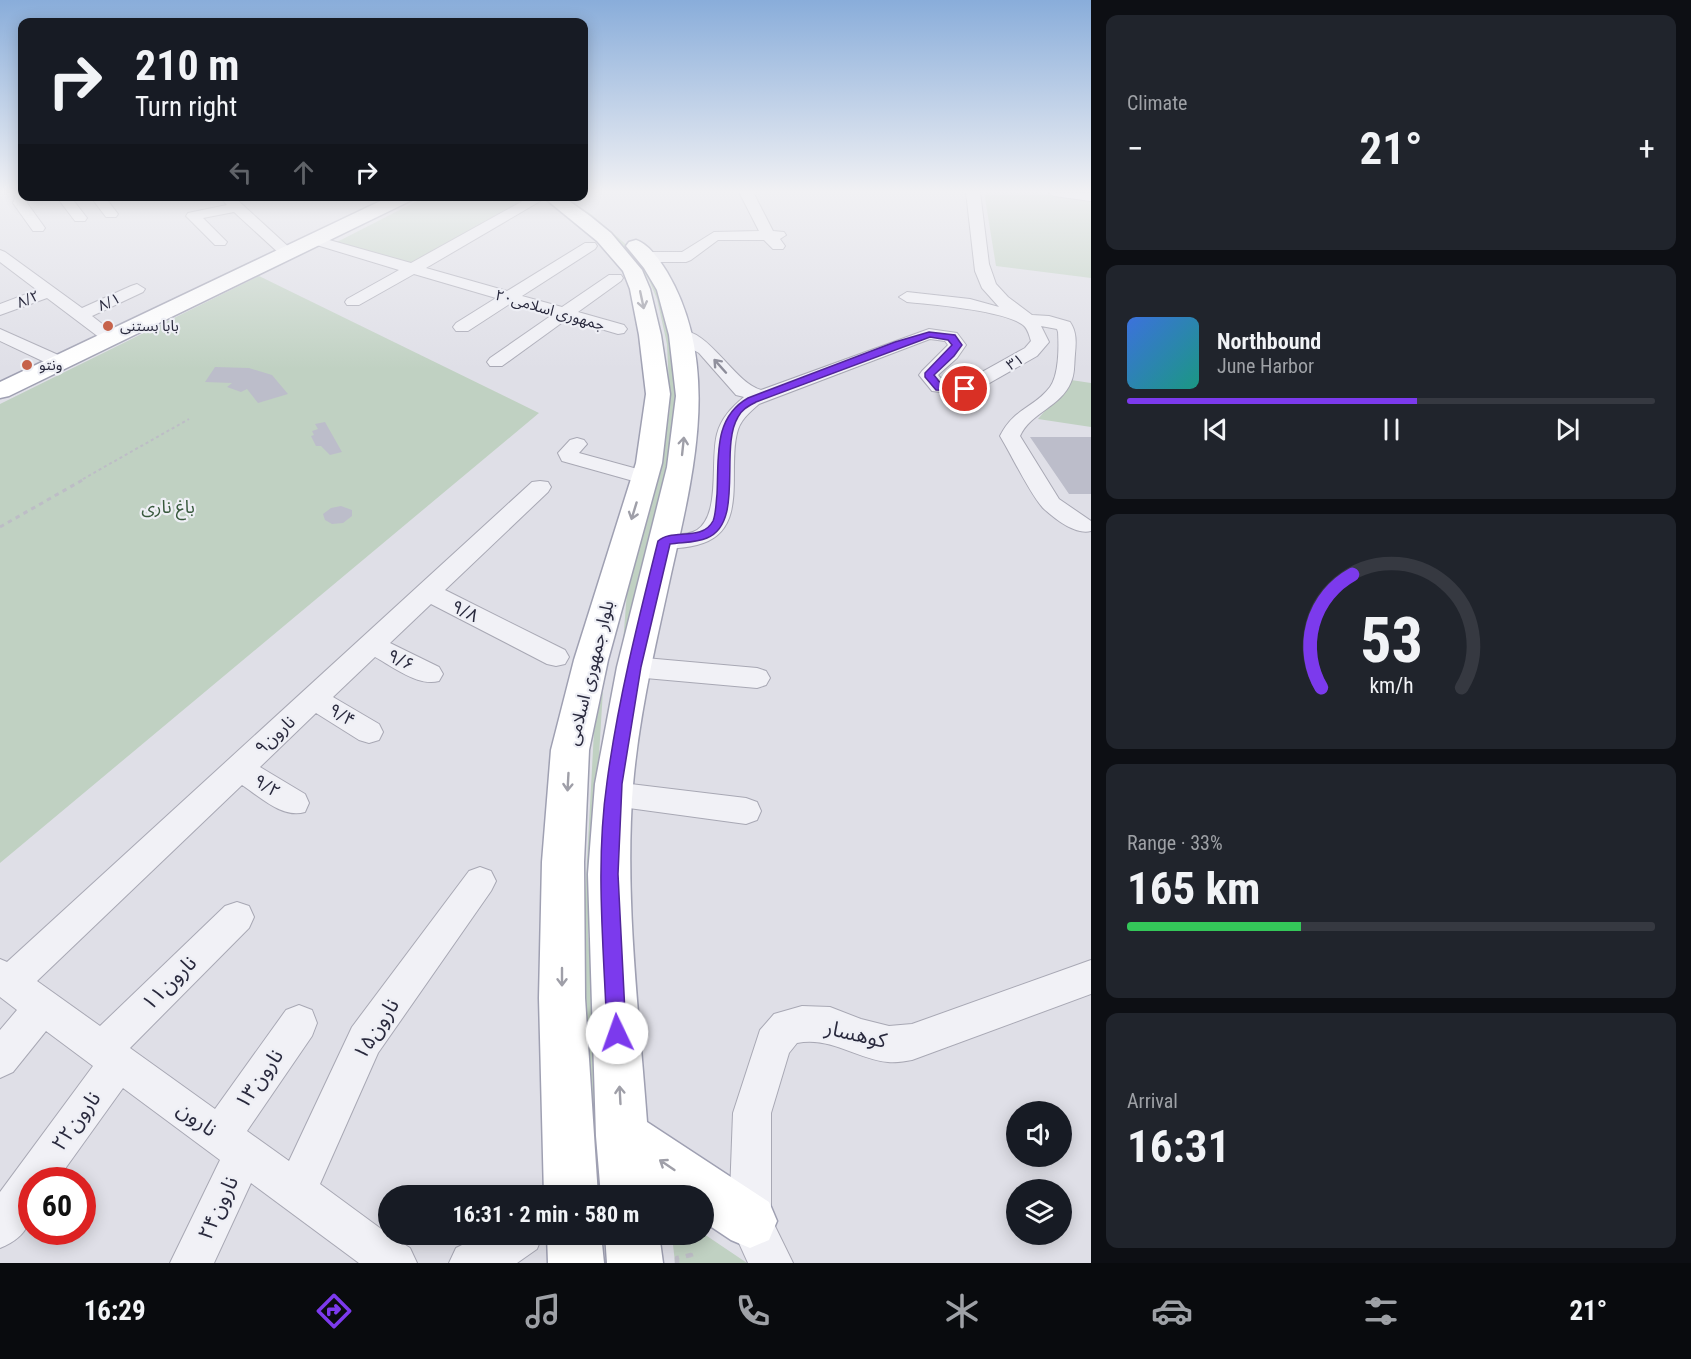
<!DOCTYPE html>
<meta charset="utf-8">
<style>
:root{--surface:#171b24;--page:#20242c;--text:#f1f3f6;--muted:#9ea1a6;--line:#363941;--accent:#7c3aed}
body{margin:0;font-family:"Roboto Condensed","Noto Sans Arabic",sans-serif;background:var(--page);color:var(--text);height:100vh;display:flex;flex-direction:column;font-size:22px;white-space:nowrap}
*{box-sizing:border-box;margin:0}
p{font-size:20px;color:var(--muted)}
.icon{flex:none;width:33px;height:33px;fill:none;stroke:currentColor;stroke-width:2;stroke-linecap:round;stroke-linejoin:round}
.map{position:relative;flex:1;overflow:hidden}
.panel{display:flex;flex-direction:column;gap:15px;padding:15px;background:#0d0f14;width:600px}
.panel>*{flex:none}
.top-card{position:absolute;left:18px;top:18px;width:570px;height:183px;border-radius:12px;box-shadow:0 3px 15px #0003;background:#171b24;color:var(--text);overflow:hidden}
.tools{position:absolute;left:1006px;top:1101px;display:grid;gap:12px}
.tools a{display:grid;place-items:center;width:66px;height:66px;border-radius:50%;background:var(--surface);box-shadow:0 3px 15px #0003;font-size:30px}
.speed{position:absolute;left:18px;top:1167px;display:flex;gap:12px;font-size:30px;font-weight:700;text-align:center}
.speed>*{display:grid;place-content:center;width:78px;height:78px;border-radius:50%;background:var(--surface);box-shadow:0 3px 15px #0003;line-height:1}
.speed .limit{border:9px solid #d22;background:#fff;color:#111}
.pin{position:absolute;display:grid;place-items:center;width:51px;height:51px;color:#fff;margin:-26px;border:3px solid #fff;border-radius:50%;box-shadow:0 2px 6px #0007}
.me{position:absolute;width:66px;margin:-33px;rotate:357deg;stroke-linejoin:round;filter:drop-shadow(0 0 4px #0008)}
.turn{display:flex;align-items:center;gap:21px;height:126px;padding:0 18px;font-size:27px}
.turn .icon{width:78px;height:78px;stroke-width:2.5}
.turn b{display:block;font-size:42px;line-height:51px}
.lanes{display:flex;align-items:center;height:57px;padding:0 18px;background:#0003;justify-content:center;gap:30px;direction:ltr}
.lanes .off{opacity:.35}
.big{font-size:45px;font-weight:700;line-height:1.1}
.panel .widget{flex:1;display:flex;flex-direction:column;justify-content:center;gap:9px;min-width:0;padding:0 21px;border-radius:12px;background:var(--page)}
.panel .dial{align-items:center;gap:0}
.dial svg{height:156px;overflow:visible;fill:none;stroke:var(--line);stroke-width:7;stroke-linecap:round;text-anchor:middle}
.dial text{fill:var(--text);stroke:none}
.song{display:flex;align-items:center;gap:18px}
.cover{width:72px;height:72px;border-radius:9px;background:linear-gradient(135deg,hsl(220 70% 55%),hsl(170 70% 35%))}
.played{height:6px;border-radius:3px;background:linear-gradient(90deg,var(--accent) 55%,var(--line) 55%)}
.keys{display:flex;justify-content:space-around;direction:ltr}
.heat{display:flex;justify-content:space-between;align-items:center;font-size:33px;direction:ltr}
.charge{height:9px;border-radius:4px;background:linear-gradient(90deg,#34c759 33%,var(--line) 0)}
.trip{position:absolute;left:378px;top:1185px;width:336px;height:60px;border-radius:30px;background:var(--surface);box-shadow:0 3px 15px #0003;font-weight:700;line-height:60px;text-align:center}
.menu{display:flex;height:96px;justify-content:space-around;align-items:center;background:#090b0e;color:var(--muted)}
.menu .icon{width:42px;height:42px}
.menu .on{color:var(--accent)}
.menu b{font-size:27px;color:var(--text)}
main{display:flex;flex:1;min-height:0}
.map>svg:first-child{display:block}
</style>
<main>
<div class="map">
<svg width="1091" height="1263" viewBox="0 0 1091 1263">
<rect width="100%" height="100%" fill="#dfdfe7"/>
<!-- green -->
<path fill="#c0d1c2" d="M984 192H1029L1091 199V278L996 266Z
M425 197 529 196 531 197 409 264 337 242Z
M558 197H563L591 214 630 248 652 278 662 299 672 345 676 409 670 454 623 643 627 592 663 453 670 408 667 344 657 299 649 280 637 261 597 222Z
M259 276 539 413 0 863V404Z
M1071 380 1091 383V427L1038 419Z
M603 690 588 935 605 1195 595 1196 583 936 594 731Z
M704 1234 747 1263H675L672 1235Z"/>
<!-- building -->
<path fill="#bcbdca" d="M469 196H510L511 199 471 202Z
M215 367 249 368 272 375 288 394 258 403 247 389 241 392 227 387 232 383 205 382Z
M325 422 342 452 330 455 321 446H316L311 436 314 435 312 431 318 429 315 424Z
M1030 437H1091V494H1069Z
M341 506 352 510V516L343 523 332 524 325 520 323 514 331 508Z"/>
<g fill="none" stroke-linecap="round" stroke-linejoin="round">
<!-- minor casing -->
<g stroke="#a8a8b4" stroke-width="2">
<path id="minor" d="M13 192H22V196H28L27 203 45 228 43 231H33L13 203 15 198Z
M739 192H753L773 231 784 232 786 235 780 239 785 246 783 249H773L764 240H718L691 260 686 262H645L637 257 645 252H682L714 232 759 231Z
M966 192H980L989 264 996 284 1008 297 1032 315 1049 316 1070 322C1077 332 1076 343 1075 354 1074 363 1075 374 1071 382 1061 407 1031 412 1020 436L1059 499 1091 521V531C1075 535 1055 519 1043 508 1030 494 1011 454 1000 436 1014 408 1034 408 1050 387 1059 375 1059 347 1058 332L1057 329 1041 326 1049 342 1037 356 972 393 965 395 932 391 919 375 922 371 948 345 945 341 930 339 759 404C749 413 740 420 737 433 727 472 750 532 697 545 684 548 669 550 656 546L653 541 656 536C668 533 686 537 697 530 721 514 710 460 717 434 721 418 732 407 744 397L736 395 699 353 674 339 671 335 674 331C707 323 732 382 761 390L929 329 957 333 966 345 957 358 938 375 944 382 962 383 1025 348 1031 341C1029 335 1028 329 1023 325 1006 311 930 304 907 302L899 297 907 292 970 299 999 307 982 288 975 271Z
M1047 192 1091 193V201L1054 196Z
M56 196H70L87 218 85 221H75Z
M90 196H104L118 214 116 217H106Z
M219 196H233L292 250 294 253 292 256H282L234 212 203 218 227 242 225 245H215L186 216 188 213 227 205Z
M530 197H540L542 200 426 268 507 291 585 243H595L597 246 595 249 522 296 562 307 609 275H621L623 278 621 281 578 312 624 325 627 329 624 333 618 334 567 319 502 366H490L487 362 490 358 552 315 511 303 468 331H456L453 327 456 323 496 298 414 274 359 305H347L345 302 347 299 399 270 310 243 308 240 315 236 411 263Z
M0 250 5 252 82 308 131 286 137 284 145 289 143 292 92 316 119 337 116 341H104L47 298 0 315V304L37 290 0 262Z
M0 329 65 358 68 362 65 366H53L0 341Z
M577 438 584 440 587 444 579 453 652 473 655 478 652 483 644 484 562 461 558 453 570 440Z
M540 481 548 482 551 487 548 492 445 590 565 650 569 657 565 664 556 666 547 664 431 604 390 643 439 667 443 674 439 681C419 687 393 667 375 657L333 697 379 724 383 732 379 740 369 743 359 740 316 713 260 767 305 794 309 803 305 812C283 819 260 797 242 785L37 981 100 1026 225 906 237 902 249 906 254 917 249 928 130 1048 215 1109 286 1010 299 1005 312 1010 317 1023 312 1036 247 1131 289 1161 352 1027 469 871 480 867 491 871 496 881 491 891 378 1053 320 1184 388 1234 410 1248 417 1263H359L251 1183 214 1263H170L220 1160 123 1088 57 1180H32C32 1213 35 1234 0 1248V1192L93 1066 46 1031 13 1072 0 1078V1030L17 1010 0 997V959L7 962 532 482Z
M634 657 757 668 766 671 770 678 766 685 757 688 634 677 625 674 621 667 625 660Z
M614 782 746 798 757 802 761 811 757 820 746 824 614 806 603 803 599 794 603 785Z
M1091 960V994L912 1060C905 1061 896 1063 888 1062 857 1059 830 1036 797 1043L789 1053 771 1113V1218L793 1263H748L729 1221 733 1113 760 1030 774 1014 802 1006 830 1007 861 1019 889 1026 912 1024Z
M484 1234H543L537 1249 517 1263H449L456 1248Z"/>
</g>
<!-- major casing -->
<g stroke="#9fa0b2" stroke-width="3">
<path id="major" d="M391 196H414L412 200 9 396 0 398V382Z
M542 196H562L590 216 611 233 642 270 650 289 661 335 670 394 662 463 608 660 589 750 584 862 585 998 598 1196H544L539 998 542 862 551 750 574 660 636 463 646 394 639 335 630 289 623 271 597 241Z
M636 240C649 244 660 261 667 272 722 365 693 476 671 574 656 643 639 714 633 785 624 897 639 1011 647 1122L769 1202 777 1221 769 1240 750 1248 731 1240 704 1222V1196H665L654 1188 655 1196H601L596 1136 588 874 595 784 617 667 667 467 676 396 669 335 657 290 644 268 626 246 629 242Z
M547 1234H601L604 1263H548Z
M605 1234H659L663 1263H607Z"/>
</g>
<!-- path-far2 -->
<path stroke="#bdbdc6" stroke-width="2" stroke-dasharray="3 3" stroke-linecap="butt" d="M83 479 189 419"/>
<!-- path-far1 -->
<path stroke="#bdbdc6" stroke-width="3" stroke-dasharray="4.5 4.5" stroke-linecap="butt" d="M0 527 86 478"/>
<!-- path -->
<path stroke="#bdbdc6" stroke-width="4.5" stroke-dasharray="7 7" stroke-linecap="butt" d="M677 1263V1258L691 1255 692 1263"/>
<!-- minor -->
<use href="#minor" fill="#f1f1f6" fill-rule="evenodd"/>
<!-- major -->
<use href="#major" fill="#fff" fill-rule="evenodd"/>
</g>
<!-- one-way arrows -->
<defs><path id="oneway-shaft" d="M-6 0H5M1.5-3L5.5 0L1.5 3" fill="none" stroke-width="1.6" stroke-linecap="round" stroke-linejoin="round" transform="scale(1.5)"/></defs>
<g stroke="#9f9fa8">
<use href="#oneway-shaft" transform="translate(642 300) rotate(78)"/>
<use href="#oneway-shaft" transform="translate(683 446) rotate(-84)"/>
<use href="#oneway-shaft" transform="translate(634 511) rotate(107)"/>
<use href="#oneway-shaft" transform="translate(568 782) rotate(93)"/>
<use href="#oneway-shaft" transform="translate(562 977) rotate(90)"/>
<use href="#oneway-shaft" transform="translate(620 1095) rotate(-93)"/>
<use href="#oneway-shaft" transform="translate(667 1165) rotate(-146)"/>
</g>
<use stroke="#8d8d9a" href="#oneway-shaft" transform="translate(720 366) rotate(-132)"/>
<!-- sky -->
<linearGradient id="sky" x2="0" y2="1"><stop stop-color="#89adda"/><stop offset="0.52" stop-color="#f1f1f4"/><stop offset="1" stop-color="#f1f1f4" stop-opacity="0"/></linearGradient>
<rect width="1091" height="369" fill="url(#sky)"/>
<!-- route -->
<path fill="#7c3aed" stroke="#51269a" stroke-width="1.5" d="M929 332 955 335 962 345 954 356 934 375 942 385 968 387V391L936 390 925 377V373L952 345 948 340 930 337 756 402C749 406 742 409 738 417 719 448 745 523 707 538 696 543 681 542 670 544L641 667 622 784 618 874 626 1033 624 1040 617 1043 610 1040 607 1033C604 950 595 865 607 782 618 700 638 621 658 541 672 528 702 542 713 521 716 514 716 502 717 494 719 457 713 418 748 398L895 342Z"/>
<!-- markers -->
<g fill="#c6624a" stroke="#eeeff5" stroke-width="2">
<circle cx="108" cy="326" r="6"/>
<circle cx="27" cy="365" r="6"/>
</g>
<g text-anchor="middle" stroke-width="4.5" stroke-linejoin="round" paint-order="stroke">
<!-- far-street labels -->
<g font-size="15" fill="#29293d" stroke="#eeeff5">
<text transform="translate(28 299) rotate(-22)" y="5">۸/۲</text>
<text transform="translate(109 302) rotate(-25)" y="5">۸/۱</text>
<text transform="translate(550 310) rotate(16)" y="5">جمهوری اسلامی۲۰</text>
<text transform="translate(1015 362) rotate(-31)" y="5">۳۱</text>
</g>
<!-- far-poi labels -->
<g font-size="15" fill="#29293d" stroke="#eeeff5" text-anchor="start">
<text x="120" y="331">بابا بستنی</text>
<text x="39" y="370">ونتو</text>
</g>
<!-- park labels -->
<g font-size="18" fill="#37583c" stroke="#eeeff5">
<text x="168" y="513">باغ ناری</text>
</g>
<!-- street labels -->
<g font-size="18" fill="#29293d" stroke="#eeeff5">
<text transform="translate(465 611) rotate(27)" y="6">۹/۸</text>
<text transform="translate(401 660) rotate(26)" y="6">۹/۶</text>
<text transform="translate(590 673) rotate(-76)" y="6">بلوار جمهوری اسلامی</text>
<text transform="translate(342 715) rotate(31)" y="6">۹/۴</text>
<text transform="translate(275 735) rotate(-43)" y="6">نارون۹</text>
<text transform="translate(267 786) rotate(32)" y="6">۹/۲</text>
</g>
<!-- near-street labels -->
<g font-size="21" fill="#29293d" stroke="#eeeff5">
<text transform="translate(169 983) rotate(-45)" y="7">نارون۱۱</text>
<text transform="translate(376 1029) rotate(-58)" y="7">نارون۱۵</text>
<text transform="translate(856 1034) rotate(13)" y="7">کوهسار</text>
<text transform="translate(259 1079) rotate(-55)" y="7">نارون۱۳</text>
<text transform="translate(197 1119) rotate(36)" y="7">نارون</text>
<text transform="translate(76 1121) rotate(-54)" y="7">نارون۲۲</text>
<text transform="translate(218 1208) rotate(-65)" y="7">نارون۲۴</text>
</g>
</g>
</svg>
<div class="tools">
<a><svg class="icon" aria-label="sound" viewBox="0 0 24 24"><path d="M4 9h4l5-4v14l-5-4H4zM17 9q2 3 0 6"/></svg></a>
<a><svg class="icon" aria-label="layers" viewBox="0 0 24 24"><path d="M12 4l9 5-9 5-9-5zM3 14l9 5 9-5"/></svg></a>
</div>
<div class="speed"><div class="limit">60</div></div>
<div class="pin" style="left:965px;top:389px;background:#d93025"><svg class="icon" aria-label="arrive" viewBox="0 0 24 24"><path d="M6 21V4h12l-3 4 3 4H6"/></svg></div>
<svg class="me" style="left:617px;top:1033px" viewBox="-20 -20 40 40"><circle r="19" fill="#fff"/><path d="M0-13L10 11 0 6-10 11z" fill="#7c3aed"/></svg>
<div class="trip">16:31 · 2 min · 580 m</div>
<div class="top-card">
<div class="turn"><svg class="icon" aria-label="right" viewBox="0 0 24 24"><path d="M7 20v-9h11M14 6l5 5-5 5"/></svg><div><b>210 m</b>Turn right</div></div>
<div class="lanes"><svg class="icon off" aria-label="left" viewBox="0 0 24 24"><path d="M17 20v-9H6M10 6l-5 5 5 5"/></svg><svg class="icon off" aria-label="ahead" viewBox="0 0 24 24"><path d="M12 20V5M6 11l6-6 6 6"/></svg><svg class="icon" aria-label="right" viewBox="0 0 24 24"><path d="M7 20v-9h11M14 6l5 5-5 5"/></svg></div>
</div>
</div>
<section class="panel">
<div class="widget"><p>Climate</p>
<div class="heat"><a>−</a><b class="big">21°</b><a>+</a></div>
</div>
<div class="widget">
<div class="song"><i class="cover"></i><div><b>Northbound</b><p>June Harbor</p></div></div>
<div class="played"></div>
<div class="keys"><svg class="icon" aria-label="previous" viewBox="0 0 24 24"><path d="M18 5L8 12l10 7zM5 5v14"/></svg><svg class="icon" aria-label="pause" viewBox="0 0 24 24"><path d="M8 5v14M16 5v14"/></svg><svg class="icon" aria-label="next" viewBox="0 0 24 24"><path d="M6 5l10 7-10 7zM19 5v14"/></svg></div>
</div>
<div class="widget dial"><svg viewBox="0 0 100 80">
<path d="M14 69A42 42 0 1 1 86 69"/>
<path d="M14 69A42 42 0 0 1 30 11" stroke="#7c3aed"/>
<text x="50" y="56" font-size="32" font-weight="700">53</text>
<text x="50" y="72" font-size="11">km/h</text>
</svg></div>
<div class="widget"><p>Range · 33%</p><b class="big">165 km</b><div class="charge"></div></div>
<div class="widget"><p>Arrival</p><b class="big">16:31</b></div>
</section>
</main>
<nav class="menu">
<b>16:29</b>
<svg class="icon on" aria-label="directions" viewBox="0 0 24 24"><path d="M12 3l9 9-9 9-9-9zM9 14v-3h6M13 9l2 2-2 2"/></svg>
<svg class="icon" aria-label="music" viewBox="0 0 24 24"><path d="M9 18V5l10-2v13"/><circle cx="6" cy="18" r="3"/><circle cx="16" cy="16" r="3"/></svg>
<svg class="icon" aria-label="phone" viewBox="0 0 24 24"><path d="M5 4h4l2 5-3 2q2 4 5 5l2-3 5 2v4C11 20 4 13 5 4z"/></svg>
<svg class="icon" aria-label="climate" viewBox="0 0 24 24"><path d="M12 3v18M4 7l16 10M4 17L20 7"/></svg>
<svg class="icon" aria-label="car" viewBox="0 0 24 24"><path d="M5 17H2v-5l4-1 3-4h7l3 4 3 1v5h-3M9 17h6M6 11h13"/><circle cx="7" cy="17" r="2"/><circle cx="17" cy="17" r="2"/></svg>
<svg class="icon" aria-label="filters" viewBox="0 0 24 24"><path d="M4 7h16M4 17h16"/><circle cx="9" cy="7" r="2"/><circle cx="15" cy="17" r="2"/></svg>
<b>21°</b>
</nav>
